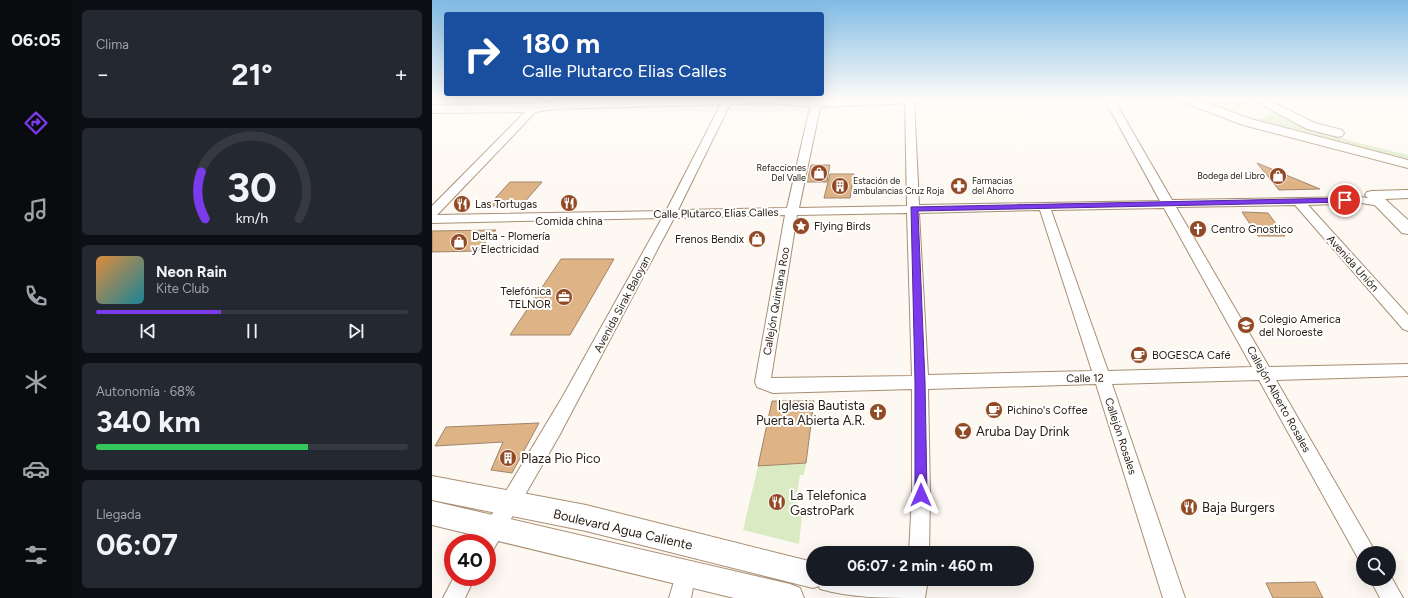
<!DOCTYPE html>
<html lang="es">
<meta charset="utf-8">
<style>
:root{--surface:#171b24;--page:#242831;--text:#f1f3f6;--muted:#9ea1a6;--line:#363941;--accent:#7c3aed}
body{margin:0;font-family:Figtree,sans-serif;background:var(--page);color:var(--text);height:100vh;display:flex;flex-direction:column;font-size:15px;white-space:nowrap}
*{box-sizing:border-box;margin:0}
p{font-size:13px;color:var(--muted)}
.icon{flex:none;width:22px;height:22px;fill:none;stroke:currentColor;stroke-width:2;stroke-linecap:round;stroke-linejoin:round}
.map{position:relative;flex:1;overflow:hidden}
.drawer{display:flex;flex-direction:column;gap:10px;padding:10px;background:#0d0f14;width:360px}
.drawer>*{flex:none}
.top-card{position:absolute;left:12px;top:12px;width:380px;height:84px;border-radius:4px;box-shadow:0 4px 16px #0002;background:#1a4fa0;color:#fff;overflow:hidden}
.buttons{position:absolute;left:924px;top:546px;display:grid;gap:8px}
.buttons a{display:grid;place-items:center;width:40px;height:40px;border-radius:50%;background:var(--surface);box-shadow:0 4px 16px #0002;font-size:20px}
.speed{position:absolute;left:12px;top:534px;display:flex;gap:8px;font-size:20px;font-weight:700;text-align:center}
.speed>*{display:grid;place-content:center;width:52px;height:52px;border-radius:50%;background:var(--surface);box-shadow:0 4px 16px #0002;line-height:1}
.speed .limit{border:6px solid #d22;background:#fff;color:#111}
.pin{position:absolute;display:grid;place-items:center;width:34px;height:34px;color:#fff;margin:-17px;border:2px solid #fff;border-radius:50%;box-shadow:0 1px 4px #0007}
.me{position:absolute;width:44px;margin:-22px;rotate:0deg;stroke-linejoin:round;filter:drop-shadow(0 0 3px #0008)}
.turn{display:flex;align-items:center;gap:14px;height:84px;padding:0 12px;font-size:18px}
.turn .icon{width:52px;height:52px;stroke-width:2.5}
.turn b{display:block;font-size:28px;line-height:34px}
.big{font-size:30px;font-weight:700;line-height:1.1}
.drawer .card{flex:1;display:flex;flex-direction:column;justify-content:center;gap:6px;min-width:0;padding:0 14px;border-radius:6px;background:var(--page)}
.drawer .dial{align-items:center;gap:0}
.dial svg{height:104px;overflow:visible;fill:none;stroke:var(--line);stroke-width:7;stroke-linecap:round;text-anchor:middle}
.dial text{fill:var(--text);stroke:none}
.song{display:flex;align-items:center;gap:12px}
.cover{width:48px;height:48px;border-radius:6px;background:linear-gradient(135deg,hsl(30 70% 55%),hsl(190 70% 35%))}
.played{height:4px;border-radius:2px;background:linear-gradient(90deg,var(--accent) 40%,var(--line) 40%)}
.keys{display:flex;justify-content:space-around;direction:ltr}
.heat{display:flex;justify-content:space-between;align-items:center;font-size:22px;direction:ltr}
.charge{height:6px;border-radius:3px;background:linear-gradient(90deg,#34c759 68%,var(--line) 0)}
.trip{position:absolute;left:374px;top:546px;width:228px;height:40px;border-radius:20px;background:var(--surface);box-shadow:0 4px 16px #0002;font-weight:700;line-height:40px;text-align:center}
main{display:flex;flex:1;min-height:0}
.tabs{display:flex;flex-direction:column;width:72px;justify-content:space-around;align-items:center;background:#090b0e;color:var(--muted)}
.tabs .icon{width:28px;height:28px}
.tabs .selected{color:var(--accent)}
.tabs b{font-size:18px;color:var(--text)}
.map>svg:first-child{display:block}
</style>
<main>
<nav class="tabs">
<b>06:05</b>
<svg class="icon selected" aria-label="directions" viewBox="0 0 24 24"><path d="M12 3l9 9-9 9-9-9zM9 14v-3h6M13 9l2 2-2 2"/></svg>
<svg class="icon" aria-label="music" viewBox="0 0 24 24"><path d="M9 18V5l10-2v13"/><circle cx="6" cy="18" r="3"/><circle cx="16" cy="16" r="3"/></svg>
<svg class="icon" aria-label="phone" viewBox="0 0 24 24"><path d="M5 4h4l2 5-3 2q2 4 5 5l2-3 5 2v4C11 20 4 13 5 4z"/></svg>
<svg class="icon" aria-label="climate" viewBox="0 0 24 24"><path d="M12 3v18M4 7l16 10M4 17L20 7"/></svg>
<svg class="icon" aria-label="car" viewBox="0 0 24 24"><path d="M5 17H2v-5l4-1 3-4h7l3 4 3 1v5h-3M9 17h6M6 11h13"/><circle cx="7" cy="17" r="2"/><circle cx="17" cy="17" r="2"/></svg>
<svg class="icon" aria-label="filters" viewBox="0 0 24 24"><path d="M4 7h16M4 17h16"/><circle cx="9" cy="7" r="2"/><circle cx="15" cy="17" r="2"/></svg>
</nav>
<section class="drawer">
<div class="card"><p>Clima</p>
<div class="heat"><a>−</a><b class="big">21°</b><a>+</a></div>
</div>
<div class="card dial"><svg viewBox="0 0 100 80">
<path d="M14 69A42 42 0 1 1 86 69"/>
<path d="M14 69A42 42 0 0 1 11 33" stroke="#7c3aed"/>
<text x="50" y="56" font-size="32" font-weight="700">30</text>
<text x="50" y="72" font-size="11">km/h</text>
</svg></div>
<div class="card">
<div class="song"><i class="cover"></i><div><b>Neon Rain</b><p>Kite Club</p></div></div>
<div class="played"></div>
<div class="keys"><svg class="icon" aria-label="previous" viewBox="0 0 24 24"><path d="M18 5L8 12l10 7zM5 5v14"/></svg><svg class="icon" aria-label="pause" viewBox="0 0 24 24"><path d="M8 5v14M16 5v14"/></svg><svg class="icon" aria-label="next" viewBox="0 0 24 24"><path d="M6 5l10 7-10 7zM19 5v14"/></svg></div>
</div>
<div class="card"><p>Autonomía · 68%</p><b class="big">340 km</b><div class="charge"></div></div>
<div class="card"><p>Llegada</p><b class="big">06:07</b></div>
</section>
<div class="map">
<svg width="976" height="598" viewBox="0 0 976 598">
<rect width="100%" height="100%" fill="#fef8f2"/>
<!-- green -->
<path fill="#daeac3" d="M765 100H813L816 106C805 116 777 105 765 100Z
M840 111C884 135 928 143 976 155V159L825 120 837 115Z
M374 463 372 475H368L363 507H371L367 544 311 530 326 466Z"/>
<!-- building -->
<path fill="#deb385" stroke="#9f856a" d="M825 163 888 189 847 190Z
M379 165H398L395 182H375Z
M398 174H422L418 198H392Z
M78 182H110L90 205 56 206Z
M810 212 836 213 853 236H826Z
M64 230 46 251 0 252V231Z
M129 259H182L138 335H78Z
M340 401H382L374 463 326 466Z
M107 423 80 473 59 470 71 442 3 446 14 427Z
M883 582 891 598H841L834 583Z"/>
<g fill="none" stroke-linecap="round" stroke-linejoin="round">
<!-- minor casing -->
<g stroke="#a88e73" stroke-width="2">
<path id="minor" d="M105 100H115L5 215 234 211 291 100H300L246 210 355 208 379 103 383 100 389 103 367 208 475 206 473 100H482L487 205 728 201 673 100H682L740 200 929 197 952 201 954 203 952 205 948 206 929 203 876 205 976 315V331L971 329 863 205 744 207 837 367 976 364V376L844 380 944 553H931V562L927 560 827 380 680 384 753 598H731L664 384 496 389 498 495 497 553H477L480 495V389L341 393 325 387 323 382 353 215 242 218 127 436 61 550 55 553V543H44L47 536 131 396 230 218 0 223V206ZM732 208 820 367 676 371 619 210ZM608 210 660 371 496 375 487 213ZM475 213 480 376 339 378 365 215Z
M254 562 261 565 264 572 259 598H237L247 565Z
M957 573 971 598H948L938 579H957Z
M22 577H43L33 598H11Z
M474 579H496L493 598H471Z"/>
</g>
<!-- major casing -->
<g stroke="#a88e73" stroke-width="2">
<path id="major" d="M166 100H490L485 103 384 107 338 103 122 109 104 112 0 113V105L104 104 122 101Z
M750 100H767L819 119 976 160V168L811 125 751 102Z
M821 100H836L883 123 910 130 912 133 910 136 906 137 875 129Z
M976 190V198L953 199 976 220V234L970 233 933 195 935 192 940 191Z
M0 476 154 505 381 562V579C415 579 451 575 483 588L487 598C453 598 420 598 388 589L387 586 381 588 154 531 0 500Z
M0 501 358 584 368 588 372 598H302L0 525Z"/>
</g>
<!-- minor -->
<use href="#minor" fill="#fff" fill-rule="evenodd"/>
<!-- major -->
<use href="#major" fill="#fff" fill-rule="evenodd"/>
</g>
<!-- sky -->
<linearGradient id="sky" x2="0" y2="1"><stop stop-color="#7fbbe5"/><stop offset="0.54" stop-color="#fffcf9"/><stop offset="1" stop-color="#fffcf9" stop-opacity="0"/></linearGradient>
<rect width="976" height="184" fill="url(#sky)"/>
<!-- route -->
<path fill="#7c3aed" stroke="#51269a" d="M913 198 917 200 916 202 486 211 493 382 495 495 493 499 489 501 484 499 483 495V382L479 207Z"/>
<!-- icons -->
<defs>
<g id="shop-disc" transform="scale(0.9)"><circle r="9.5" fill="#914a25" stroke="#fff"/><path d="M-5-2.5h2.3a2.7 3.5 0 0 1 5.4 0H5L5.5 6h-11ZM-1.5-2.5h3a1.5 2.3 0 0 0-3 0Z" fill="#fff"/></g>
<g id="building-disc" transform="scale(0.9)"><circle r="9.5" fill="#914a25" stroke="#fff"/><path d="M-4-6H4V6H1V3H-1V6H-4ZM-2.5-4.3h1.7v1.8h-1.7ZM.8-4.3h1.7v1.8H.8ZM-2.5-1h1.7V.8h-1.7ZM.8-1h1.7V.8H.8Z" fill="#fff"/></g>
<g id="pharmacy-disc" transform="scale(0.9)"><circle r="9.5" fill="#914a25" stroke="#fff"/><path d="M-2-6h4v4h4v4h-4v4h-4v-4h-4v-4h4Z" fill="#fff"/></g>
<g id="restaurant-disc" transform="scale(0.9)"><circle r="9.5" fill="#914a25" stroke="#fff"/><path d="M-5-6h1v4h1v-4h1v4h1v-4h1v5L-1.5 .5V6h-2V.5L-5-1ZM5-6V6H3V1.5H1.5Q1.5-4 5-6Z" fill="#fff"/></g>
<g id="sight-disc" transform="scale(0.9)"><circle r="9.5" fill="#914a25" stroke="#fff"/><path d="M0-6L1.8-2.2L6-1.7L2.9 1.2L3.7 5.4L0 3.3L-3.7 5.4L-2.9 1.2L-6-1.7L-1.8-2.2Z" fill="#fff"/></g>
<g id="church-disc" transform="scale(0.9)"><circle r="9.5" fill="#914a25" stroke="#fff"/><path d="M-1.2-6h2.4v3.5h3.3v2.4h-3.3V6h-2.4V-.1h-3.3v-2.4h3.3Z" fill="#fff"/></g>
<g id="office-disc" transform="scale(0.9)"><circle r="9.5" fill="#914a25" stroke="#fff"/><path d="M-6-3h4V-5.5h4V-3h4V5H-6ZM-1-4.5V-3h2v-1.5ZM-6 0V1H6V0Z" fill="#fff"/></g>
<g id="school-disc" transform="scale(0.9)"><circle r="9.5" fill="#914a25" stroke="#fff"/><path d="M0-5L7-2L0 1L-7-2ZM-4 1L0 2.5L4 1V4Q0 6-4 4Z" fill="#fff"/></g>
<g id="cafe-disc" transform="scale(0.9)"><circle r="9.5" fill="#914a25" stroke="#fff"/><path d="M-5.5-4.5H6V0H3Q3 3.5 0 3.5H-2.5Q-5.5 3.5-5.5 0ZM3-3.2v2h1.7v-2ZM-6 4.5H4V6H-6Z" fill="#fff"/></g>
<g id="bar-disc" transform="scale(0.9)"><circle r="9.5" fill="#914a25" stroke="#fff"/><path d="M-6-5H6L.8 .8V4.5H3.5V6h-7V4.5H-.8V.8Z" fill="#fff"/></g>
</defs>
<g fill-rule="evenodd">
<use href="#shop-disc" x="387" y="173"/>
<use href="#shop-disc" x="846" y="176"/>
<use href="#building-disc" x="408" y="186"/>
<use href="#pharmacy-disc" x="527" y="186"/>
<use href="#restaurant-disc" x="137" y="203"/>
<use href="#restaurant-disc" x="30" y="204"/>
<use href="#sight-disc" x="369" y="226"/>
<use href="#church-disc" x="766" y="229"/>
<use href="#shop-disc" x="325" y="239"/>
<use href="#shop-disc" x="27" y="242"/>
<use href="#office-disc" x="132" y="297"/>
<use href="#school-disc" x="814" y="325"/>
<use href="#cafe-disc" x="707" y="355"/>
<use href="#cafe-disc" x="562" y="410"/>
<use href="#church-disc" x="446" y="412"/>
<use href="#bar-disc" x="531" y="431"/>
<use href="#building-disc" x="76" y="458"/>
<use href="#restaurant-disc" x="345" y="502"/>
<use href="#restaurant-disc" x="757" y="507"/>
</g>
<g text-anchor="middle" stroke-width="4" stroke-linejoin="round" paint-order="stroke">
<!-- far-poi labels -->
<g font-size="9" fill="#2a2015" stroke="#fff" text-anchor="end">
<text x="374" y="171">Refacciones<tspan x="374" dy="10">Del Valle</tspan></text>
<text x="833" y="179">Bodega del Libro</text>
<text x="421" y="184" text-anchor="start">Estación de<tspan x="421" dy="10">ambulancias Cruz Roja</tspan></text>
<text x="540" y="184" text-anchor="start">Farmacias<tspan x="540" dy="10">del Ahorro</tspan></text>
</g>
<!-- poi labels -->
<g font-size="11" fill="#2a2015" stroke="#fff" text-anchor="start">
<text x="43" y="208">Las Tortugas</text>
<text x="137" y="225" text-anchor="middle">Comida china</text>
<text x="382" y="230">Flying Birds</text>
<text x="779" y="233">Centro Gnostico</text>
<text x="40" y="240">Delta - Plomería<tspan x="40" dy="13">y Electricidad</tspan></text>
<text x="312" y="243" text-anchor="end">Frenos Bendix</text>
<text x="119" y="295" text-anchor="end">Telefónica<tspan x="119" dy="13">TELNOR</tspan></text>
<text x="827" y="323">Colegio America<tspan x="827" dy="13">del Noroeste</tspan></text>
<text x="720" y="359">BOGESCA Café</text>
<text x="575" y="414">Pichino's Coffee</text>
</g>
<!-- street labels -->
<g font-size="11" fill="#2a2015" stroke="#fff">
<text transform="translate(284 213) rotate(-1)" y="4">Calle Plutarco Elias Calles</text>
<text transform="translate(921 263) rotate(48)" y="4">Avenida Unión</text>
<text transform="translate(344 301) rotate(-80)" y="4">Callejón Quintana Roo</text>
<text transform="translate(190 304) rotate(-62)" y="4">Avenida Sirak Baloyan</text>
<text transform="translate(653 378) rotate(-1)" y="4">Calle 12</text>
<text transform="translate(847 399) rotate(61)" y="4">Callejón Alberto Rosales</text>
<text transform="translate(689 436) rotate(72)" y="4">Callejón Rosales</text>
</g>
<!-- near-poi labels -->
<g font-size="13" fill="#2a2015" stroke="#fff" text-anchor="start">
<text x="433" y="410" text-anchor="end">Iglesia Bautista<tspan x="433" dy="15">Puerta Abierta A.R.</tspan></text>
<text x="544" y="436">Aruba Day Drink</text>
<text x="89" y="463">Plaza Pio Pico</text>
<text x="358" y="500">La Telefonica<tspan x="358" dy="15">GastroPark</tspan></text>
<text x="770" y="512">Baja Burgers</text>
</g>
<!-- near-street labels -->
<g font-size="13" fill="#2a2015" stroke="#fff">
<text transform="translate(191 529) rotate(13)" y="5">Boulevard Agua Caliente</text>
</g>
</g>
</svg>
<div class="buttons">
<a><svg class="icon" aria-label="search" viewBox="0 0 24 24"><circle cx="10" cy="10" r="6"/><path d="M15 15l6 6"/></svg></a>
</div>
<div class="speed"><div class="limit">40</div></div>
<div class="pin" style="left:913px;top:200px;background:#d93025"><svg class="icon" aria-label="arrive" viewBox="0 0 24 24"><path d="M6 21V4h12l-3 4 3 4H6"/></svg></div>
<svg class="me" style="left:489px;top:495px" viewBox="-20 -20 40 40"><path d="M0-17L14 15 0 8-14 15z" fill="#7c3aed" stroke="#fff" stroke-width="4"/></svg>
<div class="trip">06:07 · 2 min · 460 m</div>
<div class="top-card">
<div class="turn"><svg class="icon" aria-label="right" viewBox="0 0 24 24"><path d="M7 20v-9h11M14 6l5 5-5 5"/></svg><div><b>180 m</b>Calle Plutarco Elias Calles</div></div>
</div>
</div>
</main>
